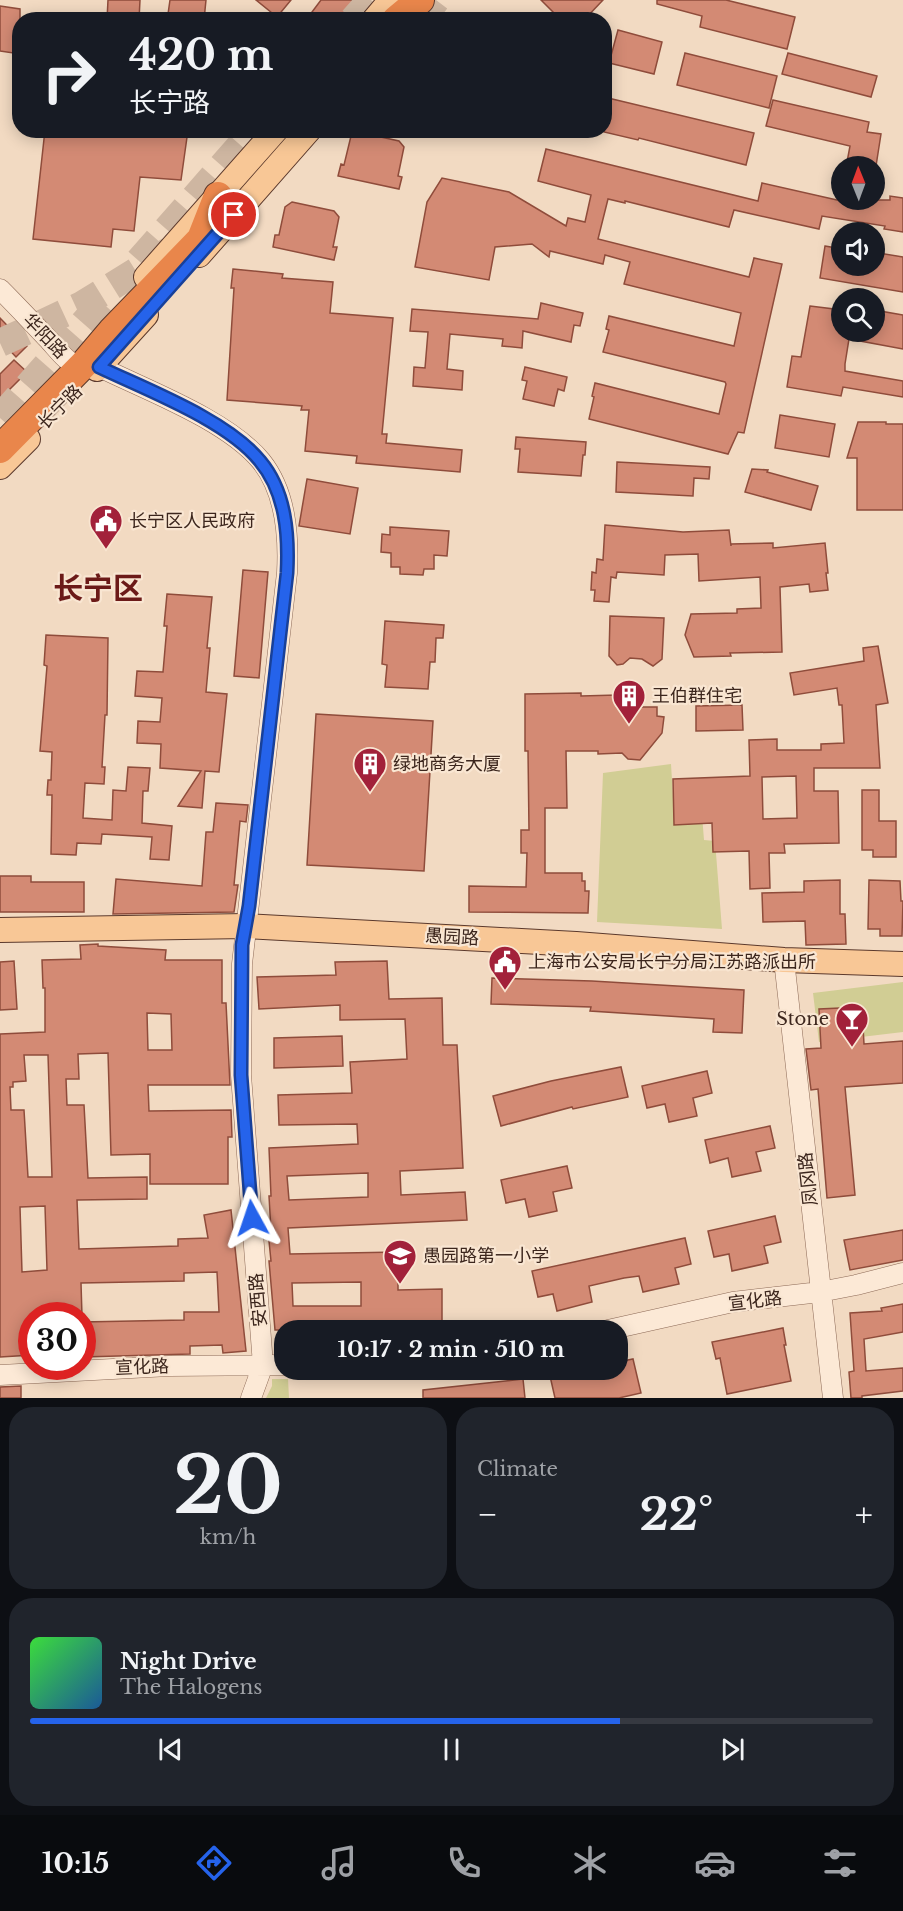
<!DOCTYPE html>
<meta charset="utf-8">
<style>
:root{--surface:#171b24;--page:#20242c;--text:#f1f3f6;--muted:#9ea1a6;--line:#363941;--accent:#2563eb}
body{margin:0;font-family:"Libre Baskerville","Noto Sans SC",serif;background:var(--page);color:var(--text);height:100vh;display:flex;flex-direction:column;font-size:22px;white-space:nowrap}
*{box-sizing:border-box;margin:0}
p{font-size:20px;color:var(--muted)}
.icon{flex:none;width:33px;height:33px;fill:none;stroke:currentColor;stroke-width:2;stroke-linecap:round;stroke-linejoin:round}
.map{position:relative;height:1398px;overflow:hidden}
.details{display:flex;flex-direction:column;gap:9px;padding:9px;background:#0d0f14;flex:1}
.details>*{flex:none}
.hud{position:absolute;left:12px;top:12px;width:600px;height:126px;border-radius:24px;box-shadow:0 3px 15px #0003;background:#171b24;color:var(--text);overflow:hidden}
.needle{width:39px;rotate:359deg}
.controls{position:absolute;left:831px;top:156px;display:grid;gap:12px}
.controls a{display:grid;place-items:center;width:54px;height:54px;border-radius:50%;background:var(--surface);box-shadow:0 3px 15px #0003;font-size:30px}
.speed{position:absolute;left:18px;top:1302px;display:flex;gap:12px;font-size:30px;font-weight:700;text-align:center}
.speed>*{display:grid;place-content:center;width:78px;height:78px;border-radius:50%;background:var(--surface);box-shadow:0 3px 15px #0003;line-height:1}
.speed .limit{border:9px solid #d22;background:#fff;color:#111}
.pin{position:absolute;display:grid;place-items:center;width:51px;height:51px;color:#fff;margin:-26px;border:3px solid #fff;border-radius:50%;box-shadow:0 2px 6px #0007}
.me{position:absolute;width:66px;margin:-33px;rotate:355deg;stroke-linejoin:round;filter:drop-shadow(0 0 4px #0008)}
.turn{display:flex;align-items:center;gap:21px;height:126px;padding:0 18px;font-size:27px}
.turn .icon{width:78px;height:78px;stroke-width:2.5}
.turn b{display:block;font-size:42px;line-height:51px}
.big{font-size:45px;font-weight:700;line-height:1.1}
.details .card{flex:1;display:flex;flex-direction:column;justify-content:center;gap:9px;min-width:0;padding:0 21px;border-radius:24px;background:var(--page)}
.details .dial{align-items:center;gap:0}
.dial b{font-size:78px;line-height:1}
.song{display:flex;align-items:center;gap:18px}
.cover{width:72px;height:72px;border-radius:9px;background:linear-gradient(135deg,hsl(120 70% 55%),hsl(210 70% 35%))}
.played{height:6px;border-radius:3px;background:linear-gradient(90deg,var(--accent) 70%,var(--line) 70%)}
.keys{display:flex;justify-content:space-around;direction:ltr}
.heat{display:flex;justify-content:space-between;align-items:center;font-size:33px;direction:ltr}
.details .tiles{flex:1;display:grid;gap:9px;grid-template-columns:1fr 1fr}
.card:last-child{grid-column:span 2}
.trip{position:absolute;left:274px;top:1320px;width:354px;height:60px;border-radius:24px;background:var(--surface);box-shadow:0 3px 15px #0003;font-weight:700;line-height:60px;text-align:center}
.tabs{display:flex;height:96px;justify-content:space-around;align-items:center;background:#090b0e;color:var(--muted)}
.tabs .icon{width:42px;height:42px}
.tabs .on{color:var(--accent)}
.tabs b{font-size:27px;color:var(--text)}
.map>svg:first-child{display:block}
</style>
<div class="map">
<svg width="903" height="1398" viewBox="0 0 903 1398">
<rect width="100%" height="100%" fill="#f2dac2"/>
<!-- green -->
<path fill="#d1cd94" d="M671 764 674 813 702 815 704 840 715 841 722 929 597 922 603 773Z
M903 982V1032L819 1042 813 993Z
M272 1379H288L289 1398H266L272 1386Z"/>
<!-- building -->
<path fill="#d38a74" stroke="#8f4c3b" stroke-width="1.5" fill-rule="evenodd" d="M108 0H140L139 20H107Z
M170 0H206L204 20H175V15L168 14Z
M256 0H291L277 17Z
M321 0H357L342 20H306Z
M541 0H603L584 20H561Z
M657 0H726L795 17 787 49 700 27 702 16 657 4Z
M0 6 20 9V54L0 51Z
M618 30 662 42 654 74 609 63Z
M685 53 777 76 769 108 677 85Z
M788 53 877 76 871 97 782 74Z
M604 97 754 133 746 165 639 138 638 140 604 132Z
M773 100 869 122 867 132 881 134 876 166 847 162 850 146 766 126Z
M45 130H188L181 180 140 177 134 231 113 229 111 247 33 239Z
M358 132 399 141 404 147 398 176 402 177 399 189 338 176 341 164 344 165 351 136Z
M546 149 758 201 762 183 837 200H890V196L903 198V232L884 229 885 226 822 216 819 229 734 210 729 227 625 201V203L608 199 598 239 749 277 754 258 782 264 744 433 738 432 728 454 589 419 594 397 592 396 595 383 719 414 726 384 725 382 603 352 609 330 606 329 609 316 734 346 741 313 624 284 630 262 605 255 603 264 550 251 549 257 532 244 495 247 489 280 415 267 427 202 442 178 509 192 566 226 568 218 585 222 591 195 538 181Z
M292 202 334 211 339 217 333 247H337L334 260 273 247 275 235H279L285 207Z
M825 246 842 249V266H876L879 253 903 257V292L820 278Z
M233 269 283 274 282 278 333 282 330 313 393 318 382 434H387L386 443 462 450 460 472 356 463 357 456 305 451 309 410H301L302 406 227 400 234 288H231Z
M541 303 583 313 580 326 574 325 571 342 523 331 522 348 502 346 503 339 450 334 447 369 463 371 462 390 413 386 414 367 425 368 428 332 410 331 412 309 538 319Z
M810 306 842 310V332H874V310L903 315V349L849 339 845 364V371L903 381V397L843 387 841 396 787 387 792 356 801 357Z
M0 318 27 346 16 357 0 340Z
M14 360 27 372 0 399V374Z
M525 367 567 377 564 391 558 389 554 406 523 399 527 381 522 380Z
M780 415 835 424 829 457 775 448Z
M858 422H886V424H903V510H857V458H847Z
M516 437 586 442 585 455H583L581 476 518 472 520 449H515Z
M617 462 710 467 709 479 694 478 693 496 616 492Z
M752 469 768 470 767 472 818 486 811 510 745 492Z
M307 479 358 488 350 534 299 526Z
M605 525 683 532 729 530 731 546V544L773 543V548L825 543 828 573H826L828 590 810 592 809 584 780 587 782 652 730 653 731 656 694 657 685 635 691 614 737 613V609L761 608 760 577 699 581 698 554 665 555 664 575 617 572 616 578 611 577 609 602 594 601 595 590H591L592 572 596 573 597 559 603 560Z
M390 527 449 531 447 556 434 555V569H424L423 575 400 574V567H391V553L381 552 382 534 390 535Z
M243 570 268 572 259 678 234 676Z
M167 594 212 597 207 648H210L206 692 227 694 219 772 205 771 202 808 178 806 201 771 160 768 161 744 137 743 138 721 160 722 162 698 135 696 137 671 163 672 167 626H164Z
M610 616 664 618 662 659 653 666 642 659 630 658 623 664 617 665 609 656Z
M385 621 444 625 443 638H436L435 662H430L428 689 385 687 387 665 382 664Z
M46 635 108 638 107 715H105L102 767H105L104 784 85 783 83 818 112 820 113 790 126 791 128 767 150 768 148 791H143L142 823 172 826 169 860 150 859 152 837 102 834 101 844 77 843 76 855 51 854 52 795H47L48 780H51L52 752 40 751 47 666 44 665Z
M878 646 888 703 876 705 880 768H814V791H838L839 843 784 844 785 853H769L770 888 750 889 749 851 713 852 712 823 674 825 673 779 750 776 749 740 777 739V750H821V744L844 743 842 705H839L837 688 794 695 790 673 864 661 863 648ZM796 776 797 818 763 819 762 777Z
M581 693V696L617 695 618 707H657V716L664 717 662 733 640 760 628 759 622 753 598 754V751H566L567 808H545V873H582V881H585V891H589L588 913 469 912V886L526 887 527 853H521V830H529L528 751H525V694Z
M742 705 743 730 696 731V706Z
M316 714 433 721 424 871 307 865Z
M862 790H879V821H896V857H873V850H862Z
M216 803 248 805 246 822 240 821 234 885H238L234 912 113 914 116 879 202 886 206 832H213Z
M0 876H31V882H84V912H0Z
M840 880V914H845L846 944 806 945 805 921 763 922 762 893 804 892V881Z
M869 880 900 881 901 901H903L902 936H880V929H868Z
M98 944V946L166 950 165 960H222V1003H226L230 1085H148L149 1111 231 1110 232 1137H228V1184H150V1154L111 1155 108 1053 78 1054 79 1079H66L67 1105H84L88 1178 147 1177V1199L77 1200 79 1249 178 1246V1239L208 1238 204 1215 231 1210 246 1351 223 1353 222 1345 190 1346V1354L82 1357V1322L184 1320V1312H219L217 1272 184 1273V1281L81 1283 82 1316H32V1355L0 1357V1034L45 1032V988H43L42 960 81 959 80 945ZM147 1013 171 1014 172 1050H148ZM24 1055H48L52 1177H28L24 1110H11L10 1087H13V1082L26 1081ZM45 1206 47 1270 22 1272 20 1207Z
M14 961 17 1009 0 1010V962Z
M387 961 389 999 442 998 443 1045H457L463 1168 400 1171 401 1195 465 1192 467 1220 288 1228 290 1254 398 1252V1290L442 1289V1323L360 1324V1330H275L269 1261H271L268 1231H271L269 1196H271L269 1148 358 1144 357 1124 279 1125 278 1095 352 1093 350 1062 407 1059 405 1019 340 1020V1005L259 1009 257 977 336 975 335 962ZM368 1173V1197L289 1200 287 1176ZM361 1282V1306H293L292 1283Z
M492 978 592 981 744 990 742 1033 713 1032 714 1019 590 1011 591 1007 491 1004Z
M862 1007 864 1044 903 1041V1083L845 1087 855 1195 827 1198 818 1089 811 1090 806 1049 821 1048 819 1009Z
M342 1036 343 1066 274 1068V1038Z
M621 1067 628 1097 573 1109 572 1107 501 1126 493 1096 551 1081Z
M707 1071 712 1093 693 1098 697 1116 669 1122 665 1104 647 1108 642 1086Z
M770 1126 775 1148 756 1152 761 1171 732 1177 728 1158 710 1163 705 1140Z
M567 1166 572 1188 553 1192 557 1211 529 1217 525 1199 506 1203 501 1180Z
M775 1216 781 1242 764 1246 768 1263 732 1271 729 1254 714 1257 708 1231Z
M903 1230V1260L850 1270 844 1240Z
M685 1238 691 1264 675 1268 679 1284 643 1292 639 1276 624 1278 589 1286 592 1302 557 1311 553 1294 538 1297 532 1271Z
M903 1304V1332L864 1339 866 1371 903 1368V1391L862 1396V1398H851L849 1372 854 1371 850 1313 882 1311 881 1308Z
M783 1328 786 1345H784L791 1381 727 1394 720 1358 716 1359 712 1342Z
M633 1359 641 1393 619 1398H555L550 1376 581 1370H618V1362Z
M523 1379 525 1398H423V1390Z
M21 1386V1398H0V1387Z"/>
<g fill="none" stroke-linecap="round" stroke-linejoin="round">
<!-- highway-tunnel -->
<path stroke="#ceb6a1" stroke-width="28" stroke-dasharray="28 14" stroke-linecap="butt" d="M353 20 371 0
M421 20 436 0
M139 261 254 130
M0 343 82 305 169 251
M0 418 104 300"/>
<!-- minor casing -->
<g stroke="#8d6a57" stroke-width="21">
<path id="minor" d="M0 289C16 305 32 322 47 338 54 345 61 355 69 361 76 366 98 366 108 371 154 393 229 422 261 461 286 492 289 535 287 573L242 964 241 1075 263 1365 251 1398
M784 960 833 1398
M608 1330 733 1302 820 1292 856 1285 903 1273
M0 1375 169 1366 285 1365"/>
</g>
<!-- major casing -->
<g stroke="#5b392c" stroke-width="26">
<path id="major" d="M374 20 391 0
M199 255 309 130
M146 277 276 130
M97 369 146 315
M0 467 28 439
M0 930 246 926 576 944 784 960 903 964"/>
</g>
<!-- highway casing -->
<g stroke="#5b392c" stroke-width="30">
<path id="highway" d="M396 20 420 0
M0 449 84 364 112 331 201 239 218 196"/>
</g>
<!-- minor -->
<use href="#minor" stroke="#fce9d6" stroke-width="20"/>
<!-- major -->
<use href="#major" stroke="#f8c796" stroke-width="24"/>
<!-- highway -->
<use href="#highway" stroke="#e9864b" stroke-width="28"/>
</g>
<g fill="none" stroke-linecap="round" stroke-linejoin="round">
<!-- route casing -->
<g stroke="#184099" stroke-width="15">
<path id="route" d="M234 215 99 367C147 390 227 420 260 461 286 492 289 535 287 573L249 906 242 945 241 1075 252 1218"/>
</g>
<!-- route -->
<use href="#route" stroke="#2563eb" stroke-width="10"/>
</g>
<!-- icons -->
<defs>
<g id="civic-pin" transform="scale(1.725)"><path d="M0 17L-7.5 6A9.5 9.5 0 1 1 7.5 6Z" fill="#a2213a" stroke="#f9e6d2"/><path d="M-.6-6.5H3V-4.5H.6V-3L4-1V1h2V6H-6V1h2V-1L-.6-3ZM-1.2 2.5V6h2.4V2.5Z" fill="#fff"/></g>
<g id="building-pin" transform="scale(1.725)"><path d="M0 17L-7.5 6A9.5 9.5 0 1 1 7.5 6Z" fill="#a2213a" stroke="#f9e6d2"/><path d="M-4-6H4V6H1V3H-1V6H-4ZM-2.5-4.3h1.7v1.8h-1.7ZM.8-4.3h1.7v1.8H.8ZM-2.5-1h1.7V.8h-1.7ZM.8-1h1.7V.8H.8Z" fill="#fff"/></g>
<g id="bar-pin" transform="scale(1.725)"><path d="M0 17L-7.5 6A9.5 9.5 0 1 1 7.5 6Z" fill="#a2213a" stroke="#f9e6d2"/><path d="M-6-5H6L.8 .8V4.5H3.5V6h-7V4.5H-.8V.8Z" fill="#fff"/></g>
<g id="school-pin" transform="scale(1.725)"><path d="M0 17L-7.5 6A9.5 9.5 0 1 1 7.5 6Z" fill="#a2213a" stroke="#f9e6d2"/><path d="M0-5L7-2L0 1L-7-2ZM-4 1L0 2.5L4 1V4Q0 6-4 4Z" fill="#fff"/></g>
</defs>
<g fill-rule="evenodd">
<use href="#civic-pin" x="106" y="521"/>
<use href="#building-pin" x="629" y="696"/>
<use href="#building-pin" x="370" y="764"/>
<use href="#civic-pin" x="505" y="962"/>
<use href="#bar-pin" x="852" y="1019"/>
<use href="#school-pin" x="400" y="1256"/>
</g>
<g text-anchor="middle" stroke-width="4.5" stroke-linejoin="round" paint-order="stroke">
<!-- street labels -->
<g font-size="18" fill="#3c261d" stroke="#f9e6d2">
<text transform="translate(45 336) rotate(46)" y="6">华阳路</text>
<text transform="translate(60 407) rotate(-45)" y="6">长宁路</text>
<text transform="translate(452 937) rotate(3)" y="6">愚园路</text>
<text transform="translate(808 1179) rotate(-96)" y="6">凤冈路</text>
<text transform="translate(258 1300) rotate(-95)" y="6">安西路</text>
<text transform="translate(755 1301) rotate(-7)" y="6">宣化路</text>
<text transform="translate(142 1367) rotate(-2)" y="6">宣化路</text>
</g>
<!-- poi labels -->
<g font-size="18" fill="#3c261d" stroke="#f9e6d2" text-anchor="start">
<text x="129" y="527">长宁区人民政府</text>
<text x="652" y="702">王伯群住宅</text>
<text x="393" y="770">绿地商务大厦</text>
<text x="528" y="968">上海市公安局长宁分局江苏路派出所</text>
<text x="829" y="1025" text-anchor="end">Stone</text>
<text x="423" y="1262">愚园路第一小学</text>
</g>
<!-- town labels -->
<g font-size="30" font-weight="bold" fill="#6c1a18" stroke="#f9e6d2">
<text x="98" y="599">长宁区</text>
</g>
</g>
</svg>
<div class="controls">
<a><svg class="needle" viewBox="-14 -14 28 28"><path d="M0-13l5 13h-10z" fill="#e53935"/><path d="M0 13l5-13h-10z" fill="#9ea1a6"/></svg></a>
<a><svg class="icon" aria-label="sound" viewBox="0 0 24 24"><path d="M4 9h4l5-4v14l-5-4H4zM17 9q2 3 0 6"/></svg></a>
<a><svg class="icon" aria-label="search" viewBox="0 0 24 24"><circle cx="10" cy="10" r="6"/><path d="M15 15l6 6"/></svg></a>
</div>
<div class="speed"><div class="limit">30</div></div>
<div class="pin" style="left:234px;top:215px;background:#d93025"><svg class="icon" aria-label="arrive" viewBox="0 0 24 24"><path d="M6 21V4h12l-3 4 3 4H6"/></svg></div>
<svg class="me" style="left:252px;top:1218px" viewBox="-20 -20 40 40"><path d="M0-17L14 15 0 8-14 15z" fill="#2563eb" stroke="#fff" stroke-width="4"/></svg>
<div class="trip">10:17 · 2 min · 510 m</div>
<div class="hud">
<div class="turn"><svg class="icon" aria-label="right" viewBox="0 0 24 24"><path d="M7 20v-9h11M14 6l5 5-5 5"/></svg><div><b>420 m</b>长宁路</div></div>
</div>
</div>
<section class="details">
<div class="tiles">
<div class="card dial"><b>20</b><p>km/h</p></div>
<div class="card"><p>Climate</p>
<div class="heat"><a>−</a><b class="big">22°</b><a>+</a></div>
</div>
<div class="card">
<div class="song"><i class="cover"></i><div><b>Night Drive</b><p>The Halogens</p></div></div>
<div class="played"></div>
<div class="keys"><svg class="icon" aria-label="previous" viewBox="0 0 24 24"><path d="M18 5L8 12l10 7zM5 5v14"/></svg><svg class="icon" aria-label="pause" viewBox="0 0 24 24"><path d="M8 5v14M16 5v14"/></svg><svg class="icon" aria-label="next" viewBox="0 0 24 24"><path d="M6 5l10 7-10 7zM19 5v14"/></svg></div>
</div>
</div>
</section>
<nav class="tabs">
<b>10:15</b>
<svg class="icon on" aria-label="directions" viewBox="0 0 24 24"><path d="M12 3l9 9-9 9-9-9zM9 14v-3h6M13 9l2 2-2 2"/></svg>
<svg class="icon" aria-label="music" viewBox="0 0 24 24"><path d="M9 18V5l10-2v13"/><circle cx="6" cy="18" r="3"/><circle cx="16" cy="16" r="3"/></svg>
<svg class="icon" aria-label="phone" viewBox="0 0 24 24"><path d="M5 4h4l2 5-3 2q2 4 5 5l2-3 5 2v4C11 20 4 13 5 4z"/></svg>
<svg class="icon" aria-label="climate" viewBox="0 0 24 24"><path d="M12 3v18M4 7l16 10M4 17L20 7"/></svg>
<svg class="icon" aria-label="car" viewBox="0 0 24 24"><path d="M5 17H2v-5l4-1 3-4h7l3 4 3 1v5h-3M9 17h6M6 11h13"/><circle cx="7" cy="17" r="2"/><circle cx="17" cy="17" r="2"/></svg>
<svg class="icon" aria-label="filters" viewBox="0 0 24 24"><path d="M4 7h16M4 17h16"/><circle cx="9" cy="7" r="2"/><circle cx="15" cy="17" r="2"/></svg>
</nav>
